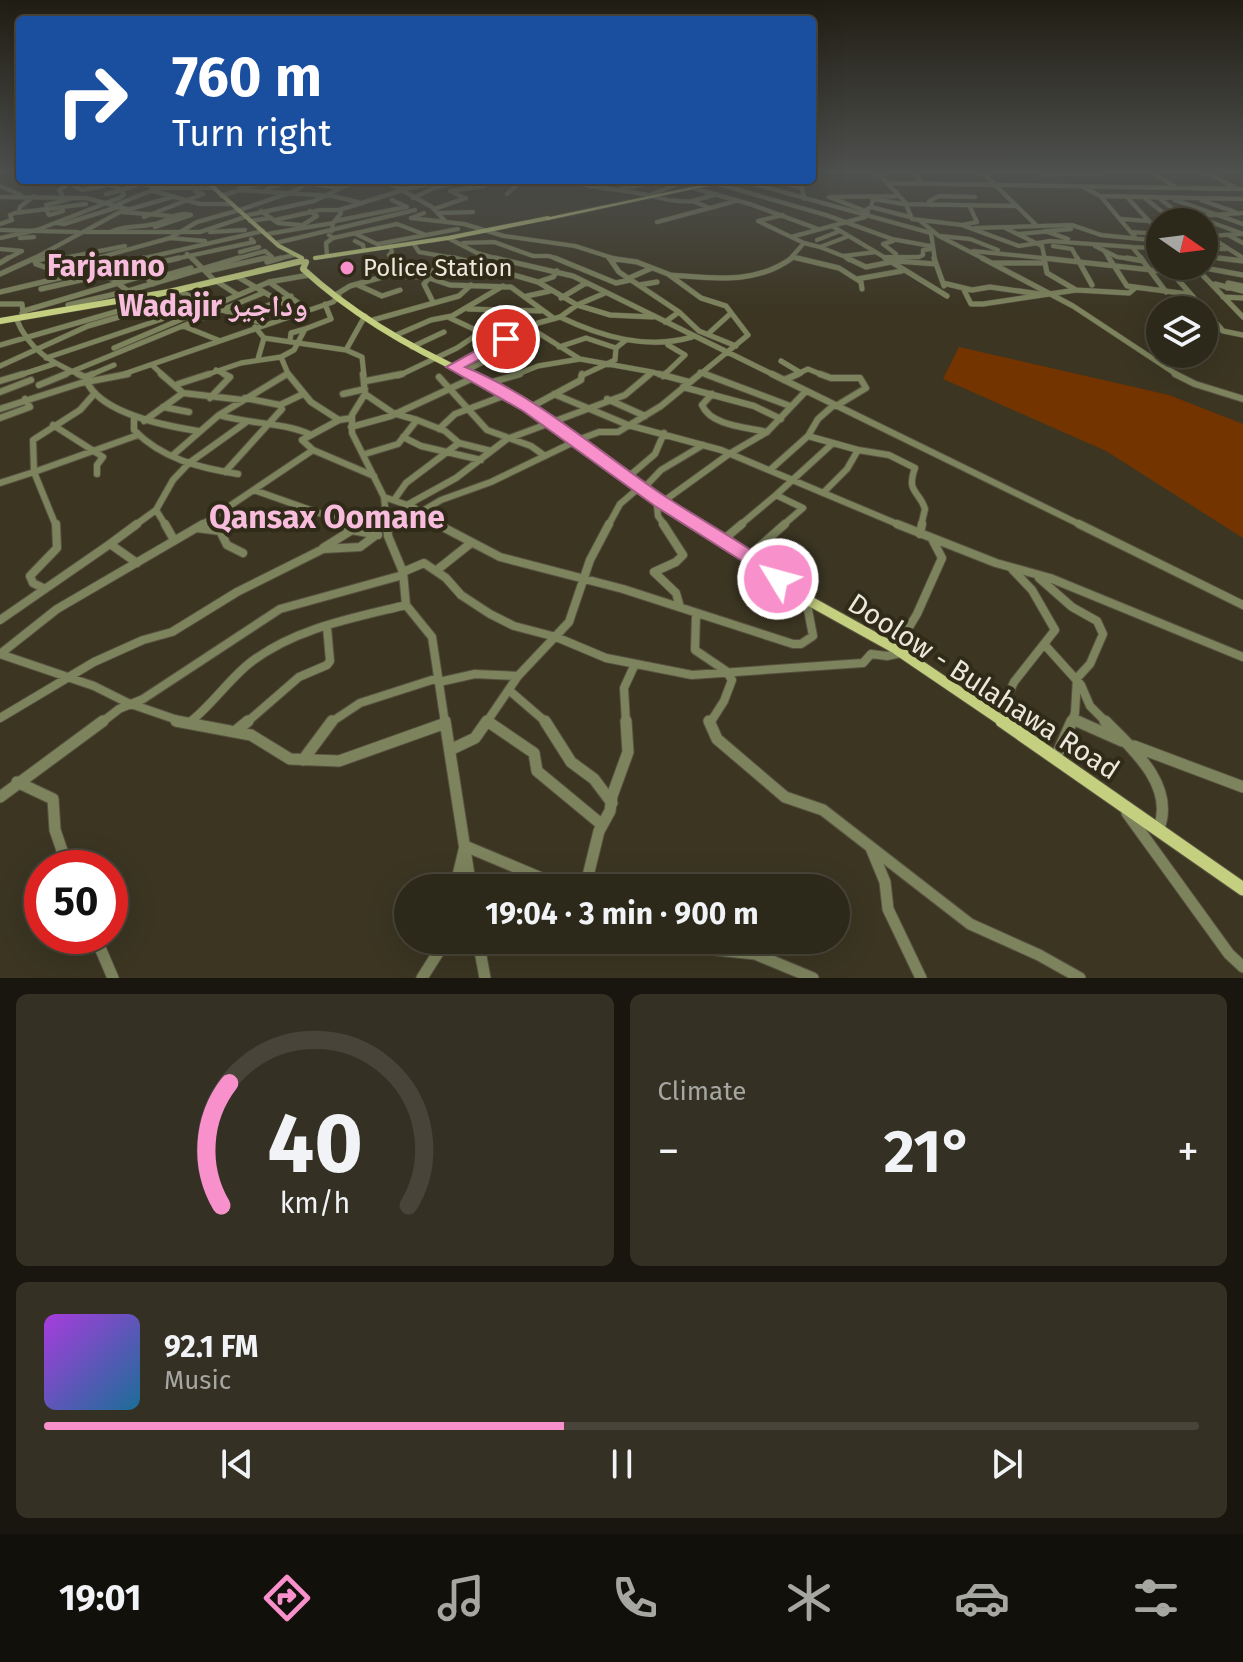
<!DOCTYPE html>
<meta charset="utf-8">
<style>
:root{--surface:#2c281a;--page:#343023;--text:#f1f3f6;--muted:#a6a6a2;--line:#484439;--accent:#f890cb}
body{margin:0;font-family:"Fira Sans","Noto Naskh Arabic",sans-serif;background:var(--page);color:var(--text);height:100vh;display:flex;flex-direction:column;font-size:30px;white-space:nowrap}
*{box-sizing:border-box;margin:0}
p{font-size:26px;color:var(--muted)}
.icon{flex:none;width:44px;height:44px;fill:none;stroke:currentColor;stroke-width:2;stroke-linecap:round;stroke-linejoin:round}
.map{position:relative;height:978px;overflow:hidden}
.sheet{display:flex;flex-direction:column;gap:16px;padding:16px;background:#18160e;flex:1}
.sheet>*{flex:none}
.banner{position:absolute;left:16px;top:16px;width:800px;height:168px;border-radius:8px;box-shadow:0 8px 32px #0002,0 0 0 2px var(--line);background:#1a4fa0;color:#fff;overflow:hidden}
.needle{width:52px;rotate:104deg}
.buttons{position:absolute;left:1146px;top:208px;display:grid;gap:16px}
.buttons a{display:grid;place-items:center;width:72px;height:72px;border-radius:50%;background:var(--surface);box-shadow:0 8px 32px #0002,0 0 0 2px var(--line);font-size:40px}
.speed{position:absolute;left:24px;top:850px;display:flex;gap:16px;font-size:40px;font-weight:700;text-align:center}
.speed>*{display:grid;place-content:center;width:104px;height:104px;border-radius:50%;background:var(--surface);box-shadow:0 8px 32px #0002,0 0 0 2px var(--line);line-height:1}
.speed .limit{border:12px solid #d22;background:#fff;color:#111}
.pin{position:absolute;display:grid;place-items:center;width:68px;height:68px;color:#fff;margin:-34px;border:4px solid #fff;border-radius:50%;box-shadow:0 2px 8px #0007}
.me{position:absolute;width:88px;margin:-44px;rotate:307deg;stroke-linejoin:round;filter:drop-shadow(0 0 6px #0008)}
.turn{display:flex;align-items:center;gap:28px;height:168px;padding:0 24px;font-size:36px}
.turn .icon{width:104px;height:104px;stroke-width:2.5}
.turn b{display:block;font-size:56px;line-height:68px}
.big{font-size:60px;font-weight:700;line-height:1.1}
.sheet .widget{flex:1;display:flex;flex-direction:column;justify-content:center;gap:12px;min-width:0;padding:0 28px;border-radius:12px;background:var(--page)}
.sheet .dial{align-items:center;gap:0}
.dial svg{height:208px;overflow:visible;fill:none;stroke:var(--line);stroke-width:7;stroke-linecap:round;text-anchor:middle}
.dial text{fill:var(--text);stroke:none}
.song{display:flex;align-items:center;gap:24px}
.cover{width:96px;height:96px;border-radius:12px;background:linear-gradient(135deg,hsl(280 70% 55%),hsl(200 70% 35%))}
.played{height:8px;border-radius:4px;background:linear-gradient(90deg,var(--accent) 45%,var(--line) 45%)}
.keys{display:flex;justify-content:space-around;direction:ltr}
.heat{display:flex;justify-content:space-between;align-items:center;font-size:44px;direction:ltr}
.sheet .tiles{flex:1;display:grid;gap:16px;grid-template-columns:1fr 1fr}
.widget:last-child{grid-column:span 2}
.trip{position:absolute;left:394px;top:874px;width:456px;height:80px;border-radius:40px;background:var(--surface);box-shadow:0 8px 32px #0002,0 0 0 2px var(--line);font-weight:700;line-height:80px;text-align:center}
.menu{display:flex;height:128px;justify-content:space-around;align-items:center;background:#12100a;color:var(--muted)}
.menu .icon{width:56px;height:56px}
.menu .active{color:var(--accent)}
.menu b{font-size:36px;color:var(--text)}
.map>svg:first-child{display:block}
</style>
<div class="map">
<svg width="1243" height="978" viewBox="0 0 1243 978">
<rect width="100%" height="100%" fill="#3b3522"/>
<!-- green -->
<path fill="#743400" d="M959 347 1169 395 1243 424V538L1106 451 943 379Z"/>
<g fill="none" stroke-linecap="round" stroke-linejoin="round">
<!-- minor-far4 casing -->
<g stroke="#575240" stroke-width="5">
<path id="minor-far4" d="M876 171 905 202 912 219 962 225 977 222 969 205
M913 171 923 183
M981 171 1035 224
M1150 171 1175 187
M1204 171 1234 187
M1040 173 1097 174
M60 180 68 184 59 190 62 195
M78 180 105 183 122 190 106 194
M125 180 152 186 153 191 200 204H229
M249 180 238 190 332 196 358 202
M331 180 343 181
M384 180 432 207 446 222
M569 180C591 188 613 189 637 193 658 196 669 203 692 201
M740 180 931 233
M774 180 802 188 804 199
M160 183 177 180
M308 183 338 188
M887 183 1243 189
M718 184 826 215 892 239 930 246
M0 186 21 195
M74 186 82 190 104 186
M591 187 620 180
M1083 187 1100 196 1243 199
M155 188H215
M267 189 292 180
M621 189 662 180
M696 189 750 204 818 229
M399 190 444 181
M507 194 522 180
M650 195 688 180
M221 196 271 180
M0 197 86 198 127 209
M829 197 868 212
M832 197 899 196
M1127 197 1160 233
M413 198 436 187 471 180
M465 198 450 191 484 186 486 183 479 180
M1102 198 1135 237
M1159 198 1190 222
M1146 199 1175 222
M392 200 407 207
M1175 200 1243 224
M1201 200 1235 212
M118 204 153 190
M46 205 73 198
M932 205 929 201 939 196 975 197
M708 207 692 201 714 195
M871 207 910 217
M46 209 49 215 63 211
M434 209 466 198
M237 211 295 191 311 180
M261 211 278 223 300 225
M864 211 871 207 873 199 904 204 1016 206
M19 212 20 207 34 196
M123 212 171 216
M424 213 411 218 464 224 504 236 575 246 619 260
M438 213 473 212
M783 215 758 221 804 243 789 260
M244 216 314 201 352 183 343 181 346 180
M144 217 203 194 195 191
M1183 217 1243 213
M1200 218 1243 234
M1121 219 1149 221
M275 220 320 210H339
M919 220 939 236 986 260
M250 221 270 218
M335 221 406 207
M657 222 736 201
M57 223 64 224 121 206
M0 224 12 220 10 215 15 213 86 204
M962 225 1019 246 1050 241 1132 247
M301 226 317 216 310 211
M832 226 889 260
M155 227 191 215
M1003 227 1042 246 1045 260
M975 228 1072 225 1101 235 1160 241
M0 230 78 232
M332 231 333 223 341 213 339 210 400 191
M1045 231 1068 239
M85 232H200L245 217
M110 232C125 225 139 228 154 224 168 221 177 211 191 215
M210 232 245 230
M1131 232 1160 234
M931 233 935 260
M1204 233 1243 258
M267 234 333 223
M356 234 379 245
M1019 234 1071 229
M941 236 970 239 998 250
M1207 236 1241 234
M1230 236 1243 243
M791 237 865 217
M0 238 37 230 119 198 124 195 122 190 139 184
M20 238 34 237
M170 238 205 241
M333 238 397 224 426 235 458 229
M448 238 477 253 502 260
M817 240 840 231
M355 241 363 245 364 250
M893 241 883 244 896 254
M276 243 415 210
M413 243 419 252 465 260
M463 243 494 242 533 256H549L560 260
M804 243 820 247 849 236
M378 244 426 235
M390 246 392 252 389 255 394 260
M1053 246 1072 249 1078 260
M1095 246 1117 257 1140 260
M820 247 843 256 876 252
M0 249 22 251 5 260
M1204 249H1226
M973 251 1062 260
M240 252 259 247
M1105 252 1110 260
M187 254 194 260
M327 255 326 243 333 238 329 235
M844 256 849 260
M884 257H919L923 255V250L931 249
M1204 257 1238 260
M64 258 125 246
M795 258 806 260
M31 260 120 212 172 197
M38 260 61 255 67 260
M90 260 170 238 197 222 236 211
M136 260 263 231
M170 260 254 242 251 239
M232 260 265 251 272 257 256 260
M273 260 294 255
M446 260 450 257
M1143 260 1132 247 1153 248 1145 239"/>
</g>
<!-- minor-far3 casing -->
<g stroke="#575240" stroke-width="6">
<path id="minor-far3" d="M192 258 213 279 238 295
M454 258 538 282 577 305 610 315 653 317
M495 258 573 276 776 376
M555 258 616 283 630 280
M609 258 637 262 668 274 701 298 726 306 748 335 698 376
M797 258 839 268 861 282 862 289
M847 258 866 267 896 261 936 264
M885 258 947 296
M934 258 944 286
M982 258 1073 306 1179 376
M1043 258 1170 272
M1044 258 1047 273 1076 290
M1077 258 1092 285
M1109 258 1127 286 1188 294
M1127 258 1143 261 1166 292
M1141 258 1143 261
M1219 258 1243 261
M34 259 36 264 59 272 60 276
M610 259 619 272 679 312 665 322
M38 260 45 258
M267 262 281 258
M0 263 8 258
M993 263H1045
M1166 266 1223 331 1243 335
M1194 266 1243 317
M1194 266 1243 275
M208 271 265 258
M75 272 72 270 78 264 97 258
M0 274 35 258
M670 275C713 278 755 285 792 258
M393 276 426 277 450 285 511 287 552 317
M238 277 298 312
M426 277 448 258
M429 278 424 284 433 302
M629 278 652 268
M857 279 902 271
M149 280 191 268
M269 282 307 309
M538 282 553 277 557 271
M943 283 972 290 990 287 1040 294
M1215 284 1243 291
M358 285 382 296 400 290
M639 285 657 282
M1227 288 1228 283 1243 286
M41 289 179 258
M178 290 204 304 265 324
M964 290 971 304H983L1076 290 1129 293 1135 288
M0 292 144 258
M337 294 350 286 397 273 400 266 392 258
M527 296 550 291
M1223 297 1243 298
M561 298 586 283
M127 300 128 291 239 258
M179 302 185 307 201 310
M0 304H22L23 312
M68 305 128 291 105 274
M468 309 541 311
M679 312 699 331 736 346
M245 315 291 296
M23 317 22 313 27 310 142 276H147L153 284
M560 317C602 337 647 350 692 337
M16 318C29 351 51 362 82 376
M450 318 480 332
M373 320 459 296 471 285
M183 326 218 340
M255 327 264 338 346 350
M532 329 580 359 652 372
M708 334 730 314
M394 336 431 320 452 316 503 286
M290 341 291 333 305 329
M0 345 143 304
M412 347 444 332
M559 347 586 338 616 348
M114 348 269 282 309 275
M46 358 162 319
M258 359 264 338
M781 361 801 373
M152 365 164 376
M0 366 88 326 188 297
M453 367 494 343 528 332 538 323 560 317 577 305 605 293
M216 370 228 376
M463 372 523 343 508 339
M700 372 710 376
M17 376 54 364
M61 376 263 293
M88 376 114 365
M118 376 333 302 339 296
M203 376 241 363 281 357
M284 376 287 374
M289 376 281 357 294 350 305 329 331 319 325 304
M364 376 362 357 346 350 365 316
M398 376 457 348 496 322 498 319 488 315V311
M513 376 538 366 580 359
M581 376 615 360 616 348 626 340
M648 376 652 372 666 376
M663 376 685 355 668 345
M793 376 808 369 825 376"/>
</g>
<!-- minor-far2 casing -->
<g stroke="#575240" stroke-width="8">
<path id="minor-far2" d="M78 374 85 377C96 413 166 426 198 431
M288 374 311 402 339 420
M363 374 365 394 352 415V433L384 497 387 526
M659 374 689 382
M705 374 790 406
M772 374 1083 526
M820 374 831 378H860L866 388 836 406
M1175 374 1195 384 1243 399
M663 376 665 374
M85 377 93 374
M439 377 487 430 531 446 545 456
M784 380 798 374
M0 381 23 374
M366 381 402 374
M489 383 520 374
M178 384 209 374
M39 385 66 374
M683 387 754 406 781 419
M0 392 31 380
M183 393 243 400
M343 394 365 389
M365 394 393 413 417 420 398 444 365 454
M554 394 628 425 721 450 902 526
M712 394 702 405C711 426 746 427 767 432
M210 398 230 377 224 374
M245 398 280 405
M607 399 645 416
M163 407 189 412
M529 408 581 380 582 374
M0 409 81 383 128 374
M219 415C248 424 282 422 309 434
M0 418 30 407 25 399
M134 418V430C162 459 200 468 238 474
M352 418 339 420 302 440 313 450 374 476
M417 420 445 431 459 443
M144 421 183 393 161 374
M53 425 103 457 97 465V474
M351 427 391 416 475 377
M439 429 455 414 506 395
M403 437 421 446 481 460
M858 450 889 455 915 468C906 493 919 490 925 509L921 526
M173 455 219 415 287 374
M770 470 808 436
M225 472 282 409 280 405 301 395
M627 478 655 454 664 433
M0 483 34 472 33 440 80 410 95 393
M643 489 661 470 703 445
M254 490 333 518 346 526
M823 493 847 469 858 450 833 443
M384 497 413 507 440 526
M394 500 406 483 459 443 491 451
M407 505 456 478 507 439 625 395 650 374
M156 510 166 526
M419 513 441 500 491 482 578 440 599 432H618L661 406 700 374
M56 526 34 472 138 435
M134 526 156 510 173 480 189 463 245 423
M200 526 313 450
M608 526 620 504 640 487
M665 526 658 516 657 506 729 454 767 432 806 391
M739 526 776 495
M782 526 803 508 776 495 833 443 808 436 818 419 834 405"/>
</g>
<!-- minor-far1 casing -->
<g stroke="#575240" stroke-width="10">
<path id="minor-far1" d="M137 524 110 544 137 563
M165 524 174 540
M343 524 352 530 378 535
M387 524 388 536 403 572 406 605 432 637 445 723
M437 524 500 557 623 589 793 644H801L813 636 806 599
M663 524 683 555 676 562 654 572 676 593 680 607
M897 524 996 563 1050 578 1243 657
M1079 524 1243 605
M197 528 220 531 227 545 243 553
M920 534 922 524
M723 540 742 524
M323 548 352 530
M749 556 785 524
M437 570 471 543
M403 572 424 563 446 578 461 595 490 614 514 626 556 637 606 658 692 675 863 663 871 654 887 656 901 653
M1039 578 1072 607 1097 621 1103 634 1090 664 1077 678 1075 713 1071 723
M45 589 33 583 30 576 57 548 56 524
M696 614 695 650 726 671 732 680 724 701 710 723
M0 620 110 544
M1044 644 1081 685 1090 706 1107 723
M896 649 917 614 942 558 933 541
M0 654 94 686 128 703 186 723
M0 654 57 609 203 524
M439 682 475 674 518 676
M510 691 547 723
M0 718 94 662 143 640 172 632 237 592 323 549 360 547 376 535
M998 718 1014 682 1055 630 1032 590 1012 569
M1073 719 1081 723
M190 722C213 704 229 679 251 662 296 628 353 618 406 605
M101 723 119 709 143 699 280 609 403 575
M246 723 299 677 327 665 330 661 327 627
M330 723 360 703 438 678
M486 723 518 676 569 622 590 560 609 524
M626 723 624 688 635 664"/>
</g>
<!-- minor casing -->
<g stroke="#575240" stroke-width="13">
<path id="minor" d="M176 721 251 735 290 759 339 761 443 724
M445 721 471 888
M487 721 534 753 537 771 601 824
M545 721 571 762 594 779 612 803
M709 721 717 739 785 797 823 810 970 924 1039 955 1080 978
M1077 721 1122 741
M1105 721C1132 748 1175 785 1159 828
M237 730 248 721
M1134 746 1243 787
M450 750 475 738 487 721
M1056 757 1072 721
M303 760 332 721
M17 782 53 799 55 830 68 868
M0 797 103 721
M1127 813 1229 954 1243 967
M871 848 885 882 888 909 921 978
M455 888 465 846 565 888
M585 888 599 831 610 811 612 796 628 752 626 721
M95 936 113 978
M478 940 485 978
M684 940 717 950 755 954 813 978
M422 978 446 940"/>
</g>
<!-- major-far4 casing -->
<g stroke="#575240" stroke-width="5">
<path id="major-far4" d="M205 180 279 246 302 258
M315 258 448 238 548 218"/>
</g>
<!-- major-far3 casing -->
<g stroke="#575240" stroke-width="7">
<path id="major-far3" d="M306 262 303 269C352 314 412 349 473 376
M0 321 169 292 302 261"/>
</g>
<!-- major-far2 casing -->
<g stroke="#575240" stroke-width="9">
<path id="major-far2" d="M468 374C553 412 622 478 701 526"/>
</g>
<!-- major-far1 casing -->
<g stroke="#575240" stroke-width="12">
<path id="major-far1" d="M697 524 749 556 806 599 896 649 1005 723"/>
</g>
<!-- major casing -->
<g stroke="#575240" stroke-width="15">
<path id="major" d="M1002 721 1243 889"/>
</g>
<!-- highway casing -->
<g stroke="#575240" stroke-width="2">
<path id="highway" d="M725 180H736L548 220 545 218Z"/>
</g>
<!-- minor-far4 -->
<use href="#minor-far4" stroke="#7d835d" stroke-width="4"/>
<!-- minor-far3 -->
<use href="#minor-far3" stroke="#7d835d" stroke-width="5"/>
<!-- minor-far2 -->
<use href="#minor-far2" stroke="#7d835d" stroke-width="6"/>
<!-- minor-far1 -->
<use href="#minor-far1" stroke="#7d835d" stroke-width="8"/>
<!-- minor -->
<use href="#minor" stroke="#7d835d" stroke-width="11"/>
<!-- major-far4 -->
<use href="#major-far4" stroke="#c4d07f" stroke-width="4"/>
<!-- major-far3 -->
<use href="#major-far3" stroke="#c4d07f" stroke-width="6"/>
<!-- major-far2 -->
<use href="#major-far2" stroke="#c4d07f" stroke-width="7"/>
<!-- major-far1 -->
<use href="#major-far1" stroke="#c4d07f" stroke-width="10"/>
<!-- major -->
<use href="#major" stroke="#c4d07f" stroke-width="13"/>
<!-- highway -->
<use href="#highway" fill="#e1ee8c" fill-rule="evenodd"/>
</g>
<!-- sky -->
<linearGradient id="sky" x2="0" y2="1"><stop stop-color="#201d13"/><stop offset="0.56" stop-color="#4f514f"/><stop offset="1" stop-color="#4f514f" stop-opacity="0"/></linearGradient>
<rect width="1243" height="308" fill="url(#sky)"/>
<!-- route -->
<path fill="#f890cb" stroke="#a15e84" stroke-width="2" d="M506 334 513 339 511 342 465 367C539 397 600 453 666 497 706 523 747 545 785 573L788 579 785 584H771L742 561 655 506 523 411 446 367Z"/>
<!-- markers -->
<circle fill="#f890cb" stroke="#302b18" stroke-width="3" cx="347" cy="268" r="8"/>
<g text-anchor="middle" stroke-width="8" stroke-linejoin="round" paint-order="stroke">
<!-- far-poi labels -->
<g font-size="24" fill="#ebe8dc" stroke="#302b18" text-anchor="start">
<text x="363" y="276">Police Station</text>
</g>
<!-- street labels -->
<g font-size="28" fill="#ebe8dc" stroke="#302b18">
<text transform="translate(984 686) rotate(33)" y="10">Doolow - Bulahawa Road</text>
</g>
<!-- far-district labels -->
<g font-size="30" font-weight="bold" fill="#f8bcdc" stroke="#302b18">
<text x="106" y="276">Farjanno</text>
<text x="213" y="316">Wadajir وداجير</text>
</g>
<!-- quarter labels -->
<g font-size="32" font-weight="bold" fill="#f8bcdc" stroke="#302b18">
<text x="327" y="528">Qansax Oomane</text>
</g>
</g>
</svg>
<div class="buttons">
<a><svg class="needle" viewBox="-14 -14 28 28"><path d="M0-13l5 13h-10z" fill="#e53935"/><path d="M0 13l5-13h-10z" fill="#a6a6a2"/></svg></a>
<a><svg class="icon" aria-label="layers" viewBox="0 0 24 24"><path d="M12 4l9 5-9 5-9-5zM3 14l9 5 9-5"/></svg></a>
</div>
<div class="speed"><div class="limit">50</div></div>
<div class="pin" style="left:506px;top:339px;background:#d93025"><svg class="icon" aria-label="arrive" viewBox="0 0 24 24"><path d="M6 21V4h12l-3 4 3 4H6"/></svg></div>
<svg class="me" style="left:778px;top:579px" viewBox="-20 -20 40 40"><circle r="17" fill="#f890cb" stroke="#fff" stroke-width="3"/><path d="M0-11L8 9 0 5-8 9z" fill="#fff"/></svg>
<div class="trip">19:04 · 3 min · 900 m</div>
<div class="banner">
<div class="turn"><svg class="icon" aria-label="right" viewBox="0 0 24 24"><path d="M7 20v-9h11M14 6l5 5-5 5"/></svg><div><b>760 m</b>Turn right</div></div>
</div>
</div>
<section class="sheet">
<div class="tiles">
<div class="widget dial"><svg viewBox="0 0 100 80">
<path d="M14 69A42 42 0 1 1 86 69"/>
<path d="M14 69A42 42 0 0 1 17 22" stroke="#f890cb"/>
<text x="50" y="56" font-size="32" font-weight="700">40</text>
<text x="50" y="72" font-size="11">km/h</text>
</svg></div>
<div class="widget"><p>Climate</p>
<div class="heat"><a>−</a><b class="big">21°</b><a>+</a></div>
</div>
<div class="widget">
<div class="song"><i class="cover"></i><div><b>92.1 FM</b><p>Music</p></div></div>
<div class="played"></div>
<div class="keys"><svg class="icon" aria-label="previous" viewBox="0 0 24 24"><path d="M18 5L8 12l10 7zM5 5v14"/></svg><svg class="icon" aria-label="pause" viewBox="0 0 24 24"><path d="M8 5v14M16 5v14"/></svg><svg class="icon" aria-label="next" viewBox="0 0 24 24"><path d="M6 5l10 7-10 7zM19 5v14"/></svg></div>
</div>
</div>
</section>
<nav class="menu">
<b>19:01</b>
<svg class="icon active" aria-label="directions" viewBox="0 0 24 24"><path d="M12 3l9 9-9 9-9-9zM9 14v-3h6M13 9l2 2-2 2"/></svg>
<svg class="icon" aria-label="music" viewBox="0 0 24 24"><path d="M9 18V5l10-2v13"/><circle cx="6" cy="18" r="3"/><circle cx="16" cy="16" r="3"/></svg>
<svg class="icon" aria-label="phone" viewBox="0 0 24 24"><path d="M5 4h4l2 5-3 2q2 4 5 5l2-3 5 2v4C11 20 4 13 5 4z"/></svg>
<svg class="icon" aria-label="climate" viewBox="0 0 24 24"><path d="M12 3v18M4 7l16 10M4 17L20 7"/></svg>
<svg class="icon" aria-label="car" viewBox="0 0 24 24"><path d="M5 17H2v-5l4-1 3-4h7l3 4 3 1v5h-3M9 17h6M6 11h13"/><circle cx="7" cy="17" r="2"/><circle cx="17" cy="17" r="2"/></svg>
<svg class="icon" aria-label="filters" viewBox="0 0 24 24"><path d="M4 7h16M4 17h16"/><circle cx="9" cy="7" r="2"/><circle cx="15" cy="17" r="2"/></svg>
</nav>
